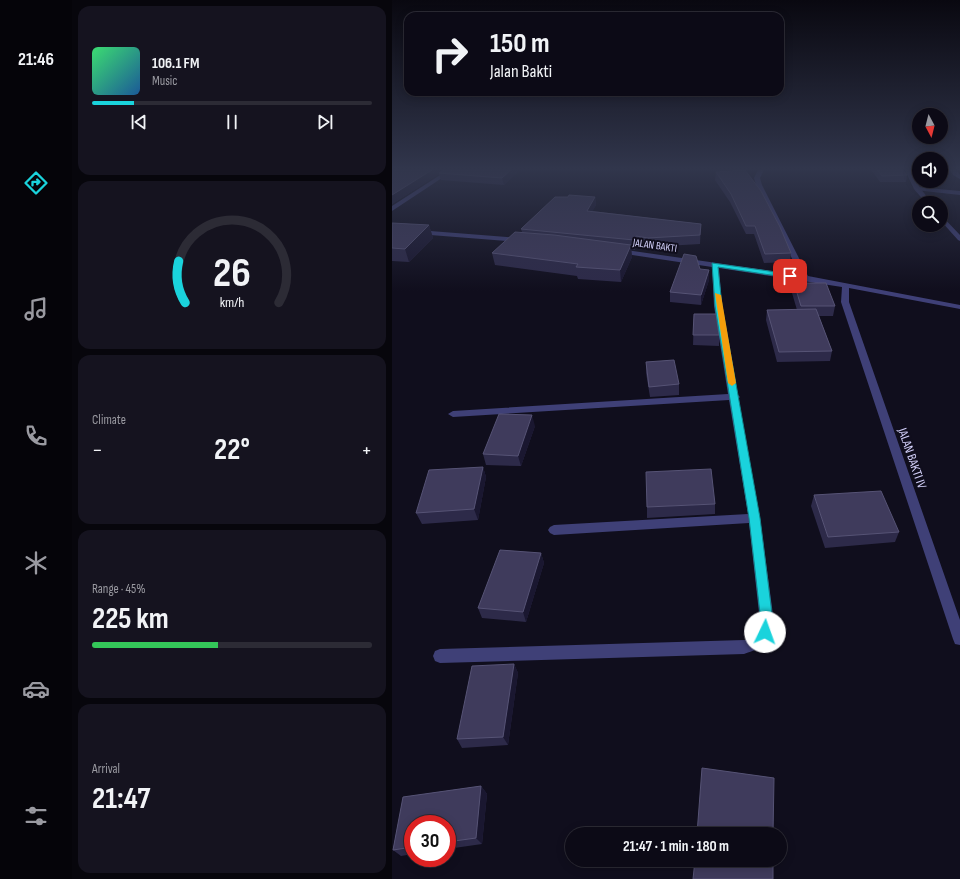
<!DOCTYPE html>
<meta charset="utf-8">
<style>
:root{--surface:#0c0a16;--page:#15131f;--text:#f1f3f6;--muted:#9a9aa1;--line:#2c2b35;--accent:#1ad3dc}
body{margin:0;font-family:"Sofia Sans Condensed",sans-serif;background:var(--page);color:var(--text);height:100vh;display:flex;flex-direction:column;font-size:15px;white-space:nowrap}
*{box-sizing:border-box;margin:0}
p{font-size:13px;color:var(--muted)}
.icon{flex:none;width:22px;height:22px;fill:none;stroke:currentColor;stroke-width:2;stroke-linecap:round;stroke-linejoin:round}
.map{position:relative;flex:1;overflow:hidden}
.drawer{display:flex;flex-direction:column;gap:6px;padding:6px;background:#07060c;width:320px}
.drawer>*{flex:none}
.top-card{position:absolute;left:12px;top:12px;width:380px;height:84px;border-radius:12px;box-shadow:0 2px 10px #0003,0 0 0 1px var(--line);background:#0c0a16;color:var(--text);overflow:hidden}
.needle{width:26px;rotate:173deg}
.tools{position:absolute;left:520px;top:108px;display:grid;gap:8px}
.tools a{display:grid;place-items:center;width:36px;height:36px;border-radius:50%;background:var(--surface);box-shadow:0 2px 10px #0003,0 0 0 1px var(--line);font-size:20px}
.speed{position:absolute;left:12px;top:815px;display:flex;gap:8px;font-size:20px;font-weight:700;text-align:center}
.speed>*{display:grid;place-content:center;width:52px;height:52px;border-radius:50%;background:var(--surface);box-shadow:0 2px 10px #0003,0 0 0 1px var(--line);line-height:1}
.speed .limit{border:6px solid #d22;background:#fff;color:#111}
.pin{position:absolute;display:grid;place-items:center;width:34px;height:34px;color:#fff;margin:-17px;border-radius:8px;box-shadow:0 2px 6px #0006}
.me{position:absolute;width:44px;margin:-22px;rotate:3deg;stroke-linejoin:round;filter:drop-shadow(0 0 3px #0008)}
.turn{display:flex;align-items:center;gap:14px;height:84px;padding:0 20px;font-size:18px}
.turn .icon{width:52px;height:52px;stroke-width:2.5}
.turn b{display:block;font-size:28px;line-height:34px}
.big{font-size:30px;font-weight:700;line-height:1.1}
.drawer .card{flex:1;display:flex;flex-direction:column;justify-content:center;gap:6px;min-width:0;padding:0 14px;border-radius:12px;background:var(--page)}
.drawer .dial{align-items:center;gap:0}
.dial svg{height:104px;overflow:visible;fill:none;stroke:var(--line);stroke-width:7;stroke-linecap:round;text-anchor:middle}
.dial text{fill:var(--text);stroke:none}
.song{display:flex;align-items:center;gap:12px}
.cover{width:48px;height:48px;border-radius:6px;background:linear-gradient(135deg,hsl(140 70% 55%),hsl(210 70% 35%))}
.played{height:4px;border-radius:2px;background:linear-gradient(90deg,var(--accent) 15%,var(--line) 15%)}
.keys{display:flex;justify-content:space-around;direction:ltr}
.heat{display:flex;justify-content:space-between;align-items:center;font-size:22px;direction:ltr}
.charge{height:6px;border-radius:3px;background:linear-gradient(90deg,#34c759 45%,var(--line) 0)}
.trip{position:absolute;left:173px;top:827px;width:222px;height:40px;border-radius:20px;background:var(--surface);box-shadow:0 2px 10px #0003,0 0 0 1px var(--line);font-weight:700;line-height:40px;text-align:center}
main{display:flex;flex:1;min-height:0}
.tabs{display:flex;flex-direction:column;width:72px;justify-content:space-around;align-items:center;background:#050409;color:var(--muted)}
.tabs .icon{width:28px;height:28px}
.tabs .selected{color:var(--accent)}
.tabs b{font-size:18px;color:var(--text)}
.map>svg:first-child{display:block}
</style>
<main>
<nav class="tabs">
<b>21:46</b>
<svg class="icon selected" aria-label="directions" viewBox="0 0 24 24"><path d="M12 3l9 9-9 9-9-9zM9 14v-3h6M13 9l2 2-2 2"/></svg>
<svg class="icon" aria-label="music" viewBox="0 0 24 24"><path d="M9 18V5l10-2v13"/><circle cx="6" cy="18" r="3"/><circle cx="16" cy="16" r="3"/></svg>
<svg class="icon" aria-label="phone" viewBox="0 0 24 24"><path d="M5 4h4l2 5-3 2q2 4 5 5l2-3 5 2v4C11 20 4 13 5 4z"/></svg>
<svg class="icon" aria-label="climate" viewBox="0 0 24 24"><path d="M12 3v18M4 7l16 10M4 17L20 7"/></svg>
<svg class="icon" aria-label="car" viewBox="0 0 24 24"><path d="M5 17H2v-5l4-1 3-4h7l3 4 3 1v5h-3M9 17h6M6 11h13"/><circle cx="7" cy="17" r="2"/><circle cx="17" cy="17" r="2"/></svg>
<svg class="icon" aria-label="filters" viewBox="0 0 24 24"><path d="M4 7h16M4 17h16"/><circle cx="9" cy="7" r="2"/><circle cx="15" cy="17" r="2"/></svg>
</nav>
<section class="drawer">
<div class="card">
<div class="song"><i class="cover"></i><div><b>106.1 FM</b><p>Music</p></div></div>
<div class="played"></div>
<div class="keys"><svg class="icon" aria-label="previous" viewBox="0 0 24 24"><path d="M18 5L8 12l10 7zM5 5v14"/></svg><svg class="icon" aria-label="pause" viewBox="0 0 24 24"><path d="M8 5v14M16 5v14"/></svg><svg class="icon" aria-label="next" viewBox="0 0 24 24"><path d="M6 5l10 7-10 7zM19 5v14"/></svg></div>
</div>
<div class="card dial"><svg viewBox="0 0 100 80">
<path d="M14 69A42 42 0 1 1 86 69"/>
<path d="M14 69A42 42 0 0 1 9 37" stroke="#1ad3dc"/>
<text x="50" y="56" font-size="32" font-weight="700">26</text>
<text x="50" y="72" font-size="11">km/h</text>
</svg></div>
<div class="card"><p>Climate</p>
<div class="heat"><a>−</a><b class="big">22°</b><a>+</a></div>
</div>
<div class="card"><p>Range · 45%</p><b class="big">225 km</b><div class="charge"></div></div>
<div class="card"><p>Arrival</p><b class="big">21:47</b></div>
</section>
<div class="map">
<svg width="568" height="879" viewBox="0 0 568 879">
<rect width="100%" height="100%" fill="#100e1d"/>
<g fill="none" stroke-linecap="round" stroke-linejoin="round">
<!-- lane -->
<path fill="#3f4077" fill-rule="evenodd" d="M525 187 568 191V195L523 190V188Z"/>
<!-- street -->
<path fill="#3f4077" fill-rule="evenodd" d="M59 168H65L0 211V206Z
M367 168H373L368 178 370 185 416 276 568 305V309L457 288V302L568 620V645L563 644 561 639 449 302 450 287 327 268 330 306 346 395 348 397 346 399 368 518 382 622C378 643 372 648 352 654L48 663 43 661 41 656 43 651 48 649 352 640C363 638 366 633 368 622L357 523 162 535 158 533 156 530 158 527 162 525 356 514 337 400 61 417 56 414 61 411 336 394 322 306 320 267 227 253 224 251 227 249 408 275 364 185 362 178Z
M512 168H518L528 188 540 203H534L522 189Z
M557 168H563L568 175V179L561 175Z
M549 215 568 235V241L566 240 549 221Z
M0 228 127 238 130 240 127 242 0 232Z"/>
</g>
<!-- wall -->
<path fill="#2d2a49" d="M0 168H130L112 185 49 180 47 174 0 204Z
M478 168H509L515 175 514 182H488Z
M324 172 399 253 398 262 372 263 362 234H354L338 202 323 180Z
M203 197 204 205 200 211 309 224 308 244 256 247 244 245 243 250 239 249 240 257 229 282 186 279 185 276 103 265 100 253 130 232 129 229Z
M0 223 37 225 41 238 17 262 0 261Z
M317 270V280L309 305 278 302V292Z
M402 283 443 306 441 316H427L440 351 438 361 385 362 374 320 375 310H405L400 293Z
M302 314 327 335V346L301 345Z
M254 362 287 384V395L258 397 254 373Z
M143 426 129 466 94 465 91 454Z
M91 467 94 477 86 520 30 524 24 513Z
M422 495 507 532 503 542 433 548 419 506Z
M323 504V514L255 518V507Z
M149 553 152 563 134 622 90 618 86 608Z
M122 664 126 673 116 745 70 748 65 739Z
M89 786 95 794 90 844 55 849V824H21V854L9 856 1 850 11 797Z"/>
<!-- shaded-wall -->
<path fill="#1a1730" d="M43 168H56L47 173V174L0 204V195Z
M121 168H130L112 185 110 178Z
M203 197 204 205 196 220 195 211Z
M37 225 41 238 17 262 13 249Z
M244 236V245L243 250 242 240Z
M239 245 240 257 229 282 228 270Z
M317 270V280L309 305V295Z
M140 415 143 426 129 466 126 456Z
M91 467 94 477 86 520 82 509Z
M149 553 152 563 134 622 131 612Z
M122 664 126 673 116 745 111 737Z
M89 786 95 794 90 844 84 838Z"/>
<!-- building -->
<path fill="#3f3b5c" stroke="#565375" d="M0 168H43L0 195Z
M54 168H121L110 178 47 173Z
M484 168H509L515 175 490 176Z
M353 170 369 191 388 227 399 253 373 254 363 226H354L339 194 324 172Z
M177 195 203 197 195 211 309 224 308 235 256 238 244 236 242 240 129 229 163 197H176Z
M0 223 37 225 13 249 0 248Z
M123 232 162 235 239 245 228 270 184 267 186 264 100 253Z
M292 254 304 256 308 269 317 270 309 295 278 292Z
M402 283H434L443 306H409Z
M424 309 440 351 387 352 375 310Z
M302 314H324L327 335H301Z
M282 360 287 384 257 387 254 362Z
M107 414 140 415 126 456 91 454Z
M91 467 82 509 24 513 37 470Z
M319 469 323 504 255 507 254 472Z
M489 491 507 532 436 537 422 495Z
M108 550 149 553 131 612 86 608Z
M122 664 111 737 65 739 80 666Z
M310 768 382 778 381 834H305Z
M89 786 84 838 55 842V824H21V847L1 850 11 797Z
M303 860H381V879H301Z"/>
<!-- sky -->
<linearGradient id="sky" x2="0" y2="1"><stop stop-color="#090810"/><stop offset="0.58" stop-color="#31364c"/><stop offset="1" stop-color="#31364c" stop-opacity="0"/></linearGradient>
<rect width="568" height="291" fill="url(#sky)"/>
<!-- route -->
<path fill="#1ad3dc" stroke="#11898f" d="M320 263 398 274 401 276 398 278 326 267 330 306 368 518 381 622 378 636 373 638 369 636 367 632 369 622 357 518 323 306Z"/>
<!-- slow -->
<path fill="#f59e0b" d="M323 293 329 295 344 383 340 386 336 383Z"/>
<g text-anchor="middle" stroke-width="4" stroke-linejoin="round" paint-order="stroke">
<!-- far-street labels -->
<g font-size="11" fill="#d3d0fa" stroke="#100e1d">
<text transform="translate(263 245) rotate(8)" y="4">JALAN BAKTI</text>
</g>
<!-- street labels -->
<g font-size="13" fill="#d3d0fa" stroke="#100e1d">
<text transform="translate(521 458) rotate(71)" y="5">JALAN BAKTI IV</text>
</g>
</g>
</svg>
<div class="tools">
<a><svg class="needle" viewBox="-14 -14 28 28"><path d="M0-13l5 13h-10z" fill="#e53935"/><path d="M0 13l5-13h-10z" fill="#9a9aa1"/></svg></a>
<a><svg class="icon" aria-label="sound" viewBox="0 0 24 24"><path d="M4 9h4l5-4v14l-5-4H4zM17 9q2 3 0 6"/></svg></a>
<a><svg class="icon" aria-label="search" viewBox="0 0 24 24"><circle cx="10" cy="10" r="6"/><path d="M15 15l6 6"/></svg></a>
</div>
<div class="speed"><div class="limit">30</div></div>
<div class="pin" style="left:398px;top:276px;background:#d93025"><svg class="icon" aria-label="arrive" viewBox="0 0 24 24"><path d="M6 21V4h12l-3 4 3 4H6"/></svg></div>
<svg class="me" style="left:373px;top:632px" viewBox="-20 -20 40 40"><circle r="19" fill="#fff"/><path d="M0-13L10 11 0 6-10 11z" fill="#1ad3dc"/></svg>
<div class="trip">21:47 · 1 min · 180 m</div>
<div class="top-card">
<div class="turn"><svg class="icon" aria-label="right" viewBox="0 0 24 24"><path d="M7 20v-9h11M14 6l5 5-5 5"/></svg><div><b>150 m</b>Jalan Bakti</div></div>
</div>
</div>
</main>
